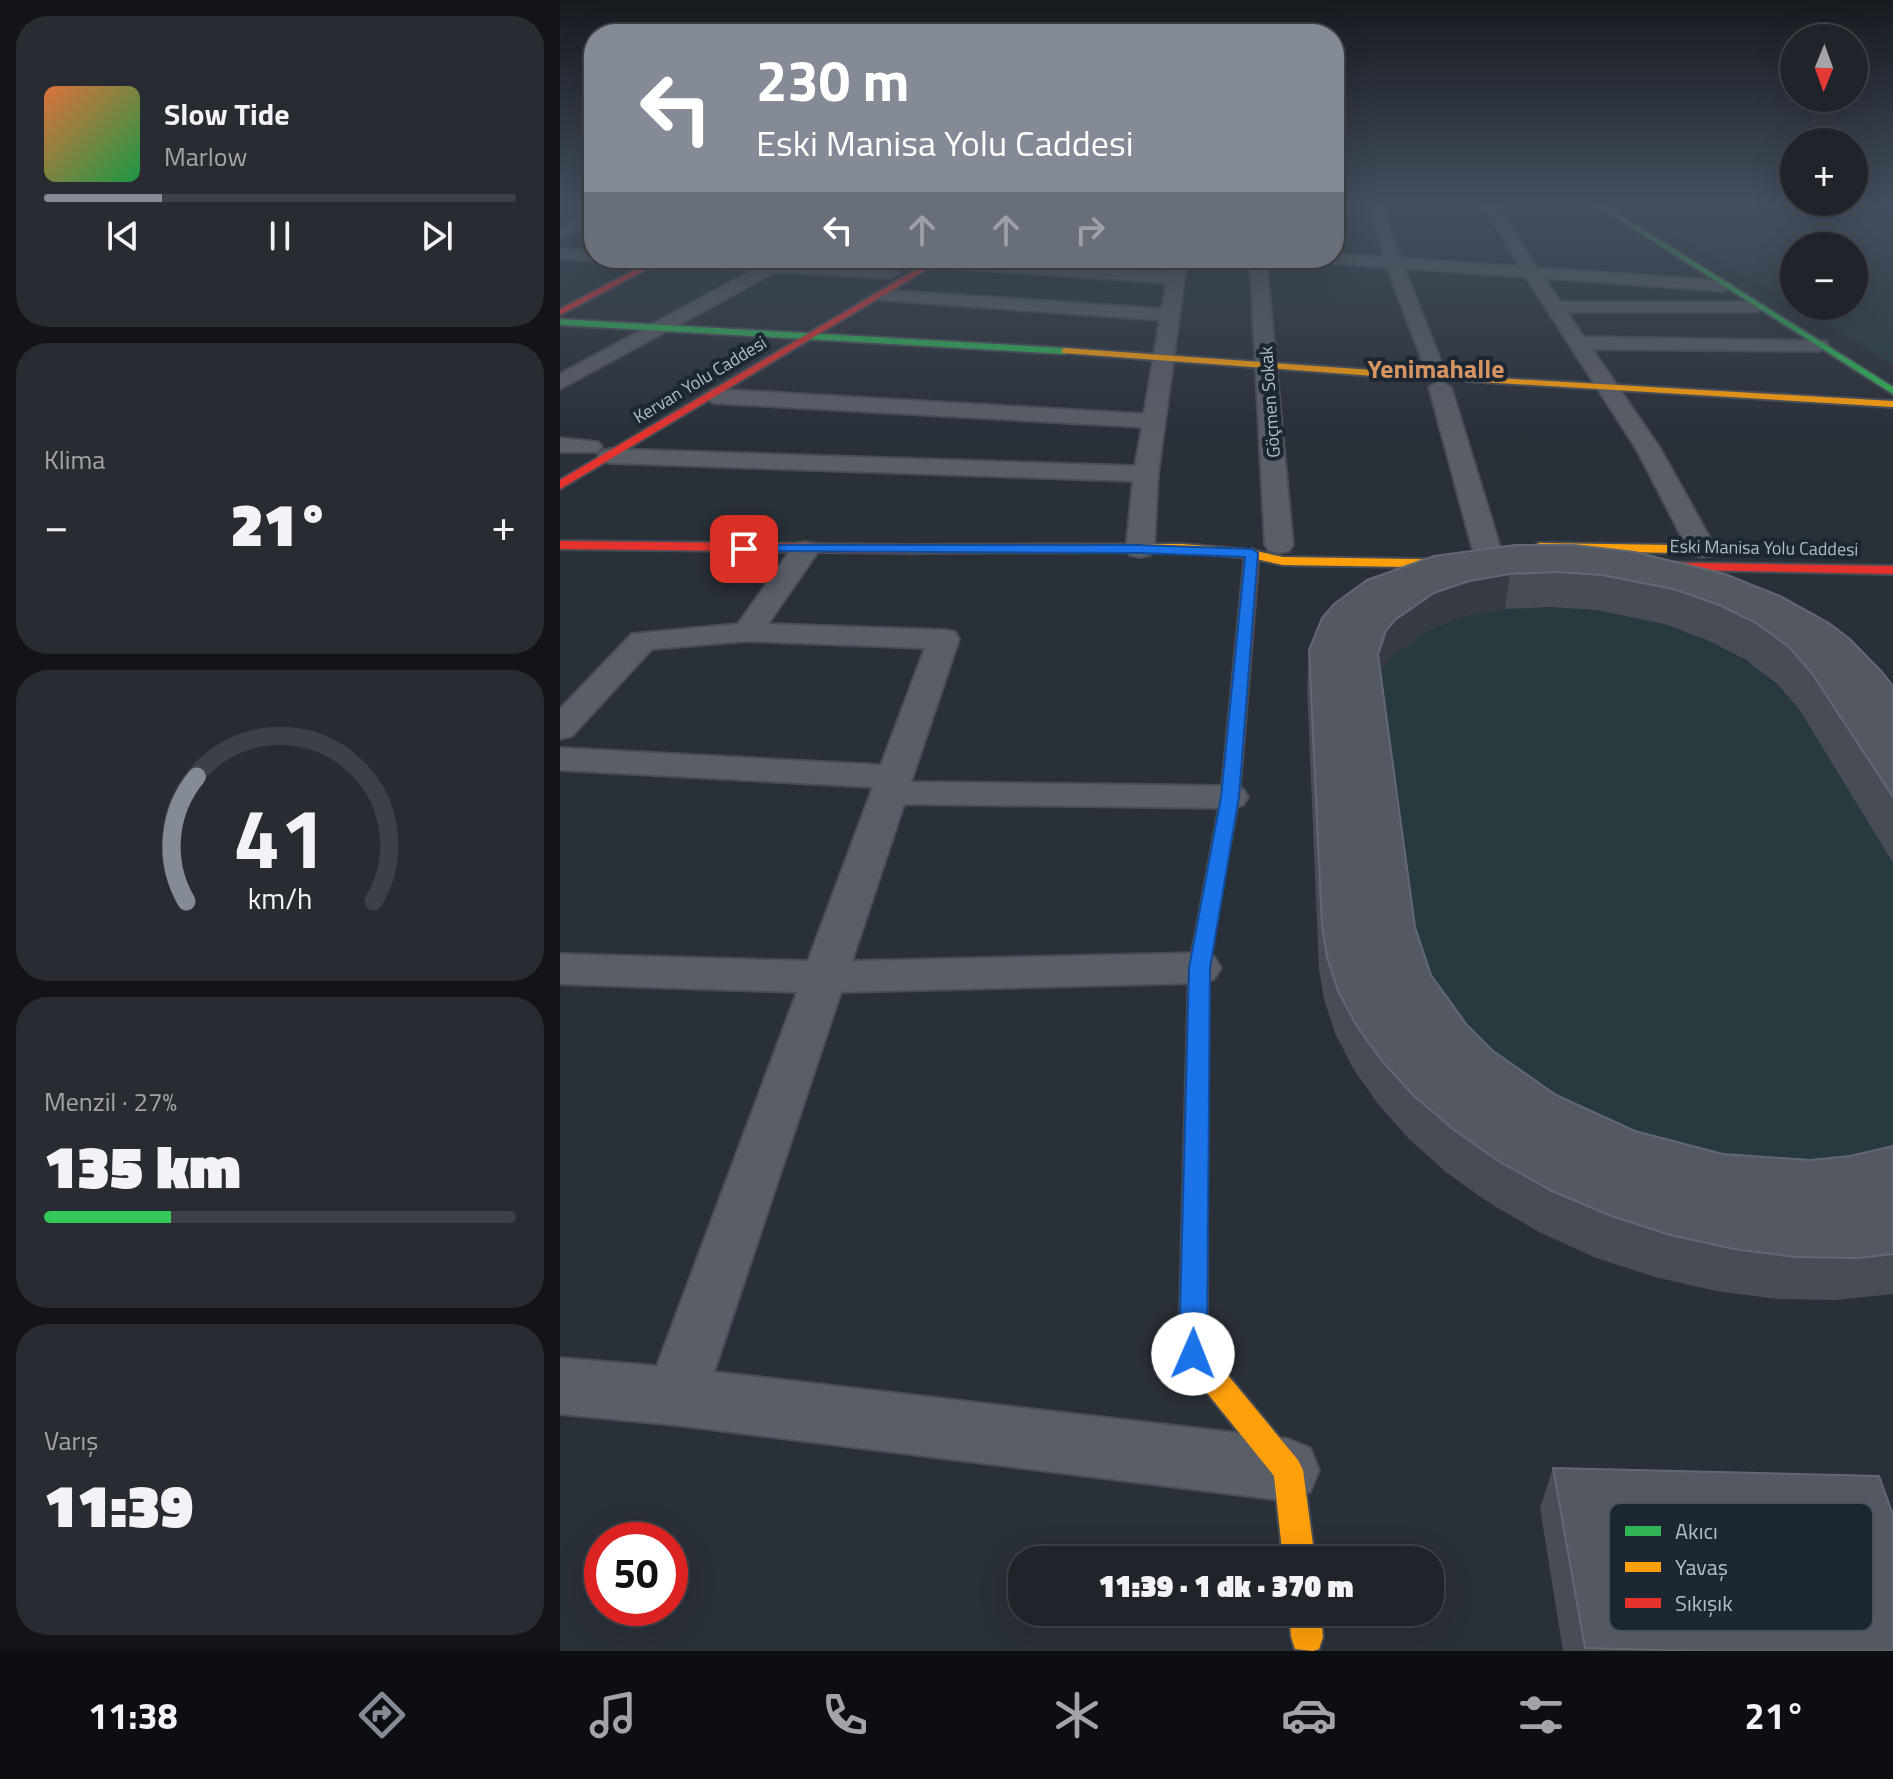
<!DOCTYPE html>
<html lang="tr">
<meta charset="utf-8">
<style>
:root{--surface:#20242a;--page:#282c32;--text:#f1f3f6;--muted:#a2a4a8;--line:#3d4147;--accent:#848b96}
body{margin:0;font-family:"Titillium Web",sans-serif;background:var(--page);color:var(--text);height:100vh;display:flex;flex-direction:column;font-size:30px;white-space:nowrap}
*{box-sizing:border-box;margin:0}
p{font-size:26px;color:var(--muted)}
.icon{flex:none;width:44px;height:44px;fill:none;stroke:currentColor;stroke-width:2;stroke-linecap:round;stroke-linejoin:round}
.map{position:relative;flex:1;overflow:hidden}
.side{display:flex;flex-direction:column;gap:16px;padding:16px;background:#121417;width:560px}
.side>*{flex:none}
.banner{position:absolute;left:24px;top:24px;width:760px;height:244px;border-radius:32px;box-shadow:0 8px 32px #0002,0 0 0 2px var(--line);background:#848b96;color:#fff;overflow:hidden}
.needle{width:52px;rotate:181deg}
.fabs{position:absolute;left:1220px;top:24px;display:grid;gap:16px}
.fabs a{display:grid;place-items:center;width:88px;height:88px;border-radius:50%;background:var(--surface);box-shadow:0 8px 32px #0002,0 0 0 2px var(--line);font-size:40px}
.speed{position:absolute;left:24px;top:1522px;display:flex;gap:16px;font-size:40px;font-weight:700;text-align:center}
.speed>*{display:grid;place-content:center;width:104px;height:104px;border-radius:50%;background:var(--surface);box-shadow:0 8px 32px #0002,0 0 0 2px var(--line);line-height:1}
.speed .limit{border:12px solid #d22;background:#fff;color:#111}
.pin{position:absolute;display:grid;place-items:center;width:68px;height:68px;color:#fff;margin:-34px;border-radius:16px;box-shadow:0 4px 12px #0006}
.me{position:absolute;width:88px;margin:-44px;rotate:1deg;stroke-linejoin:round;filter:drop-shadow(0 0 6px #0008)}
.turn{display:flex;align-items:center;gap:28px;height:168px;padding:0 40px;font-size:36px}
.turn .icon{width:104px;height:104px;stroke-width:2.5}
.turn b{display:block;font-size:56px;line-height:68px}
.lanes{display:flex;align-items:center;height:76px;padding:0 40px;background:#0003;justify-content:center;gap:40px;direction:ltr}
.lanes .off{opacity:.35}
.big{font-size:60px;font-weight:800;line-height:1.1}
.side .widget{flex:1;display:flex;flex-direction:column;justify-content:center;gap:12px;min-width:0;padding:0 28px;border-radius:32px;background:var(--page)}
.side .dial{align-items:center;gap:0}
.dial svg{height:208px;overflow:visible;fill:none;stroke:var(--line);stroke-width:7;stroke-linecap:round;text-anchor:middle}
.dial text{fill:var(--text);stroke:none}
.song{display:flex;align-items:center;gap:24px}
.cover{width:96px;height:96px;border-radius:12px;background:linear-gradient(135deg,hsl(20 70% 55%),hsl(140 70% 35%))}
.played{height:8px;border-radius:4px;background:linear-gradient(90deg,var(--accent) 25%,var(--line) 25%)}
.keys{display:flex;justify-content:space-around;direction:ltr}
.heat{display:flex;justify-content:space-between;align-items:center;font-size:44px;direction:ltr}
.charge{height:12px;border-radius:6px;background:linear-gradient(90deg,#34c759 27%,var(--line) 0)}
.trip{position:absolute;left:448px;top:1546px;width:436px;height:80px;border-radius:32px;background:var(--surface);box-shadow:0 8px 32px #0002,0 0 0 2px var(--line);font-weight:800;line-height:80px;text-align:center}
.tabs{display:flex;height:128px;justify-content:space-around;align-items:center;background:#0d0e11;color:var(--muted)}
.tabs .icon{width:56px;height:56px}
.tabs .active{color:var(--accent)}
.tabs b{font-size:36px;color:var(--text)}
main{display:flex;flex:1;min-height:0}
.map>svg:first-child{display:block}
</style>
<main>
<section class="side">
<div class="widget">
<div class="song"><i class="cover"></i><div><b>Slow Tide</b><p>Marlow</p></div></div>
<div class="played"></div>
<div class="keys"><svg class="icon" aria-label="previous" viewBox="0 0 24 24"><path d="M18 5L8 12l10 7zM5 5v14"/></svg><svg class="icon" aria-label="pause" viewBox="0 0 24 24"><path d="M8 5v14M16 5v14"/></svg><svg class="icon" aria-label="next" viewBox="0 0 24 24"><path d="M6 5l10 7-10 7zM19 5v14"/></svg></div>
</div>
<div class="widget"><p>Klima</p>
<div class="heat"><a>−</a><b class="big">21°</b><a>+</a></div>
</div>
<div class="widget dial"><svg viewBox="0 0 100 80">
<path d="M14 69A42 42 0 1 1 86 69"/>
<path d="M14 69A42 42 0 0 1 18 21" stroke="#848b96"/>
<text x="50" y="56" font-size="32" font-weight="700">41</text>
<text x="50" y="72" font-size="11">km/h</text>
</svg></div>
<div class="widget"><p>Menzil · 27%</p><b class="big">135 km</b><div class="charge"></div></div>
<div class="widget"><p>Varış</p><b class="big">11:39</b></div>
</section>
<div class="map">
<svg width="1333" height="1651" viewBox="0 0 1333 1651">
<rect width="100%" height="100%" fill="#2a3038"/>
<!-- green -->
<path fill="#273a3e" d="M1065 205H1318L1333 210V364L1236 306H1294V246H1234V305Z
M967 607 1012 608 1059 613 1104 624 1147 640 1203 671 1239 709 1333 863V1180L1147 1196 865 1017 818 679C842 623 912 611 967 607Z"/>
<g fill="none" stroke-linecap="round" stroke-linejoin="round">
<!-- street casing -->
<g stroke="#484c55" stroke-width="4">
<path id="street" d="M809 205H823L840 258 960 267 924 205H938L977 268 1164 281 1173 286 1164 291 984 278 1000 302H1197L1206 307 1197 312H1007L1024 337 1266 341 1269 345 1259 351 1032 349 1101 450 1156 549 1152 555 1142 557 1132 555 1128 549 1077 450 966 277 844 268 884 369 874 375 867 373 827 267 767 263 759 258H774V254L824 257Z
M34 214V224L0 238V227Z
M0 249 34 251V258H41L34 261 0 259Z
M58 258H154L330 268 339 273 330 278 215 272 0 389V374L193 270 66 263Z
M371 258 608 272 611 258H627L598 474 594 549 590 555 580 557 570 555 566 549 573 481 50 463 42 461 38 456 42 451 50 449 575 466 582 427 153 403 142 396 153 389 584 414 600 320 321 300 312 295 321 290 602 309 607 283 375 267 367 262Z
M690 258H706L733 545 729 551 719 553 709 551 705 545Z
M880 381 891 387 940 547 936 553 926 555 916 553 912 547 869 387Z
M0 438 38 442 42 447 38 452H0Z
M245 542 255 544 259 550 208 624 384 630 395 632 399 639 351 782 670 786 683 789 688 797 683 805 670 808 344 804 292 961 639 953 654 957 661 968 654 979 639 983 281 992 154 1372 728 1439 750 1448 759 1470 750 1492 728 1501 116 1425 0 1414V1358L97 1366 237 992 0 984V954L248 961 313 787 0 770V748L321 765 365 648 187 641 92 649 12 736 0 739V709L72 634 178 624 235 544Z"/>
</g>
<!-- fast casing -->
<g stroke="#484c55" stroke-width="4">
<path id="fast" d="M1037 205H1044L1333 387V394Z
M0 319 505 348 510 351 505 354 0 325Z
M655 872 664 878 649 968 647 1193 644 1200 635 1203 626 1200 623 1193 629 968 646 878Z"/>
</g>
<!-- slow casing -->
<g stroke="#484c55" stroke-width="4">
<path id="slow" d="M505 348 854 373 859 376 854 379 502 353V349Z
M902 376 1333 401V407L906 381 901 378Z
M979 543 1115 545 1122 549 1115 553 974 550 973 547Z
M622 544 691 550 723 557 915 560 922 564 915 568 723 565 691 558 622 552 347 553 340 549 347 545Z
M635 1183 644 1186 647 1193V1350L738 1460 743 1470 755 1560H723L714 1476 623 1363 619 1354 623 1193 626 1186Z
M729 1612H761L763 1637 759 1649 753 1651 735 1649 731 1637Z"/>
</g>
<!-- jam casing -->
<g stroke="#484c55" stroke-width="4">
<path id="jam" d="M98 258H108L0 315V309Z
M376 258H386L0 489V480Z
M0 541 347 545 354 549 347 553 0 549Z
M692 549 699 553 679 797 664 878 655 884 646 878 661 797 685 553Z
M1079 562 1333 566V574L1074 569 1072 566Z"/>
</g>
<!-- street -->
<use href="#street" fill="#5a5e66" fill-rule="evenodd"/>
<!-- fast -->
<use href="#fast" fill="#30b455" fill-rule="evenodd"/>
<!-- slow -->
<use href="#slow" fill="#ff9f0a" fill-rule="evenodd"/>
<!-- jam -->
<use href="#jam" fill="#e5322d" fill-rule="evenodd"/>
</g>
<!-- wall -->
<path fill="#474c55" d="M1075 552 1333 686V863L1239 709 1217 684 1186 660 1147 640 1104 624 1036 610 989 607 945 609 905 616 870 629 832 656 823 667 821 674 855 927 871 975 907 1025 932 1050 996 1095 1075 1131 1163 1154 1250 1160 1290 1156 1333 1146V1294L1276 1300 1217 1299 1156 1291 1095 1277 1036 1258 981 1233 931 1204 887 1173 848 1138 817 1103 793 1068 775 1033 764 999 759 969 747 687 749 650 774 604Z
M993 1468 1333 1651H1003L980 1508Z"/>
<!-- shaded-wall -->
<path fill="#373c44" d="M950 574 945 609 905 616 870 629 832 656 823 667 815 692 818 655 826 631 835 620 874 593 909 581Z"/>
<!-- building -->
<path fill="#535861" stroke="#626872" stroke-width="2" d="M955 545H1014L1075 552 1165 574 1220 596 1269 623 1290 639 1322 672 1333 686V797L1251 672 1229 647 1196 623 1157 604 1113 589 1042 575 995 572 950 574 909 581 874 593 835 620 826 631 818 655 855 927 871 975 907 1025 932 1050 996 1095 1075 1131 1163 1154 1250 1160 1290 1156 1333 1146V1254L1298 1258 1236 1257 1174 1249 1110 1235 1049 1215 992 1191 940 1162 894 1130 854 1096 822 1061 796 1025 778 991 767 957 762 927 749 650 762 618 774 604 807 580 874 556Z
M993 1468 1319 1476 1333 1515V1651H1145L1025 1648Z"/>
<!-- sky -->
<linearGradient id="sky" x2="0" y2="1"><stop stop-color="#171a1f"/><stop offset="0.47" stop-color="#444e5e"/><stop offset="1" stop-color="#444e5e" stop-opacity="0"/></linearGradient>
<rect width="1333" height="436" fill="url(#sky)"/>
<!-- route -->
<path fill="#1a73e8" stroke="#114b97" stroke-width="2" d="M184 545H580L692 549 698 553 679 797 650 968 647 1354 643 1363 633 1367 623 1363 619 1354 629 968 661 797 685 557 580 553 179 551 177 549Z"/>
<g text-anchor="middle" stroke-width="8" stroke-linejoin="round" paint-order="stroke">
<!-- far-street labels -->
<g font-size="18" fill="#b4bcc9" stroke="#1d2633">
<text transform="translate(140 380) rotate(-31)" y="6">Kervan Yolu Caddesi</text>
<text transform="translate(710 402) rotate(-94)" y="6">Göçmen Sokak</text>
<text transform="translate(1204 548) rotate(1)" y="6">Eski Manisa Yolu Caddesi</text>
</g>
<!-- far-district labels -->
<g font-size="26" font-weight="bold" fill="#d59563" stroke="#1d2633">
<text x="876" y="378">Yenimahalle</text>
</g>
</g>
<!-- legend -->
<rect x="1049" y="1503" width="264" height="128" rx="12" fill="#1d2633" stroke="#4a5360" stroke-width="2"/>
<rect x="1065" y="1526" width="36" height="10" fill="#30b455"/>
<rect x="1065" y="1562" width="36" height="10" fill="#ff9f0a"/>
<rect x="1065" y="1598" width="36" height="10" fill="#e5322d"/>
<g font-size="22" fill="#b4bcc9">
<text x="1115" y="1539">Akıcı</text>
<text x="1115" y="1575">Yavaş</text>
<text x="1115" y="1611">Sıkışık</text>
</g>
</svg>
<div class="fabs">
<a><svg class="needle" viewBox="-14 -14 28 28"><path d="M0-13l5 13h-10z" fill="#e53935"/><path d="M0 13l5-13h-10z" fill="#a2a4a8"/></svg></a>
<a>+</a>
<a>−</a>
</div>
<div class="speed"><div class="limit">50</div></div>
<div class="pin" style="left:184px;top:549px;background:#d93025"><svg class="icon" aria-label="arrive" viewBox="0 0 24 24"><path d="M6 21V4h12l-3 4 3 4H6"/></svg></div>
<svg class="me" style="left:633px;top:1354px" viewBox="-20 -20 40 40"><circle r="19" fill="#fff"/><path d="M0-13L10 11 0 6-10 11z" fill="#1a73e8"/></svg>
<div class="trip">11:39 · 1 dk · 370 m</div>
<div class="banner">
<div class="turn"><svg class="icon" aria-label="left" viewBox="0 0 24 24"><path d="M17 20v-9H6M10 6l-5 5 5 5"/></svg><div><b>230 m</b>Eski Manisa Yolu Caddesi</div></div>
<div class="lanes"><svg class="icon" aria-label="left" viewBox="0 0 24 24"><path d="M17 20v-9H6M10 6l-5 5 5 5"/></svg><svg class="icon off" aria-label="ahead" viewBox="0 0 24 24"><path d="M12 20V5M6 11l6-6 6 6"/></svg><svg class="icon off" aria-label="ahead" viewBox="0 0 24 24"><path d="M12 20V5M6 11l6-6 6 6"/></svg><svg class="icon off" aria-label="right" viewBox="0 0 24 24"><path d="M7 20v-9h11M14 6l5 5-5 5"/></svg></div>
</div>
</div>
</main>
<nav class="tabs">
<b>11:38</b>
<svg class="icon active" aria-label="directions" viewBox="0 0 24 24"><path d="M12 3l9 9-9 9-9-9zM9 14v-3h6M13 9l2 2-2 2"/></svg>
<svg class="icon" aria-label="music" viewBox="0 0 24 24"><path d="M9 18V5l10-2v13"/><circle cx="6" cy="18" r="3"/><circle cx="16" cy="16" r="3"/></svg>
<svg class="icon" aria-label="phone" viewBox="0 0 24 24"><path d="M5 4h4l2 5-3 2q2 4 5 5l2-3 5 2v4C11 20 4 13 5 4z"/></svg>
<svg class="icon" aria-label="climate" viewBox="0 0 24 24"><path d="M12 3v18M4 7l16 10M4 17L20 7"/></svg>
<svg class="icon" aria-label="car" viewBox="0 0 24 24"><path d="M5 17H2v-5l4-1 3-4h7l3 4 3 1v5h-3M9 17h6M6 11h13"/><circle cx="7" cy="17" r="2"/><circle cx="17" cy="17" r="2"/></svg>
<svg class="icon" aria-label="filters" viewBox="0 0 24 24"><path d="M4 7h16M4 17h16"/><circle cx="9" cy="7" r="2"/><circle cx="15" cy="17" r="2"/></svg>
<b>21°</b>
</nav>
